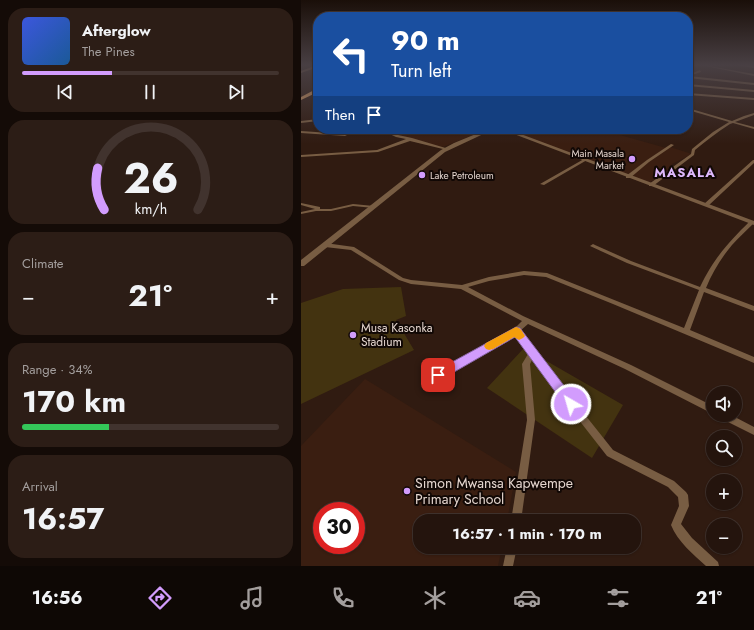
<!DOCTYPE html>
<meta charset="utf-8">
<style>
:root{--surface:#24140d;--page:#2c1d16;--text:#f1f3f6;--muted:#a39e9d;--line:#41332e;--accent:#d29cfd}
body{margin:0;font-family:Jost,sans-serif;background:var(--page);color:var(--text);height:100vh;display:flex;flex-direction:column;font-size:15px;white-space:nowrap}
*{box-sizing:border-box;margin:0}
p{font-size:13px;color:var(--muted)}
.icon{flex:none;width:22px;height:22px;fill:none;stroke:currentColor;stroke-width:2;stroke-linecap:round;stroke-linejoin:round}
.map{position:relative;flex:1;overflow:hidden}
.drawer{display:flex;flex-direction:column;gap:8px;padding:8px;background:#140b07;width:301px}
.drawer>*{flex:none}
.banner{position:absolute;left:12px;top:12px;width:380px;height:122px;border-radius:16px;box-shadow:0 1px 3px #0004,0 0 0 1px var(--line);background:#1a4fa0;color:#fff;overflow:hidden}
.controls{position:absolute;left:405px;top:386px;display:grid;gap:8px}
.controls a{display:grid;place-items:center;width:36px;height:36px;border-radius:50%;background:var(--surface);box-shadow:0 1px 3px #0004,0 0 0 1px var(--line);font-size:20px}
.speed{position:absolute;left:12px;top:502px;display:flex;gap:8px;font-size:20px;font-weight:700;text-align:center}
.speed>*{display:grid;place-content:center;width:52px;height:52px;border-radius:50%;background:var(--surface);box-shadow:0 1px 3px #0004,0 0 0 1px var(--line);line-height:1}
.speed .limit{border:6px solid #d22;background:#fff;color:#111}
.pin{position:absolute;display:grid;place-items:center;width:34px;height:34px;color:#fff;margin:-17px;border-radius:8px;box-shadow:0 2px 6px #0006}
.me{position:absolute;width:44px;margin:-22px;rotate:322deg;stroke-linejoin:round;filter:drop-shadow(0 0 3px #0008)}
.turn{display:flex;align-items:center;gap:14px;height:84px;padding:0 12px;font-size:18px}
.turn .icon{width:52px;height:52px;stroke-width:2.5}
.turn b{display:block;font-size:28px;line-height:34px}
.then{display:flex;align-items:center;height:38px;padding:0 12px;background:#0003;gap:8px;font-size:15px}
.big{font-size:30px;font-weight:700;line-height:1.1}
.drawer .tile{flex:1;display:flex;flex-direction:column;justify-content:center;gap:6px;min-width:0;padding:0 14px;border-radius:16px;background:var(--page)}
.drawer .dial{align-items:center;gap:0}
.dial svg{height:104px;overflow:visible;fill:none;stroke:var(--line);stroke-width:7;stroke-linecap:round;text-anchor:middle}
.dial text{fill:var(--text);stroke:none}
.song{display:flex;align-items:center;gap:12px}
.cover{width:48px;height:48px;border-radius:6px;background:linear-gradient(135deg,hsl(230 70% 55%),hsl(210 70% 35%))}
.played{height:4px;border-radius:2px;background:linear-gradient(90deg,var(--accent) 35%,var(--line) 35%)}
.keys{display:flex;justify-content:space-around;direction:ltr}
.heat{display:flex;justify-content:space-between;align-items:center;font-size:22px;direction:ltr}
.charge{height:6px;border-radius:3px;background:linear-gradient(90deg,#34c759 34%,var(--line) 0)}
.trip{position:absolute;left:112px;top:514px;width:228px;height:40px;border-radius:16px;background:var(--surface);box-shadow:0 1px 3px #0004,0 0 0 1px var(--line);font-weight:700;line-height:40px;text-align:center}
.menu{display:flex;height:64px;justify-content:space-around;align-items:center;background:#0e0805;color:var(--muted)}
.menu .icon{width:28px;height:28px}
.menu .active{color:var(--accent)}
.menu b{font-size:18px;color:var(--text)}
main{display:flex;flex:1;min-height:0}
.map>svg:first-child{display:block}
</style>
<main>
<section class="drawer">
<div class="tile">
<div class="song"><i class="cover"></i><div><b>Afterglow</b><p>The Pines</p></div></div>
<div class="played"></div>
<div class="keys"><svg class="icon" aria-label="previous" viewBox="0 0 24 24"><path d="M18 5L8 12l10 7zM5 5v14"/></svg><svg class="icon" aria-label="pause" viewBox="0 0 24 24"><path d="M8 5v14M16 5v14"/></svg><svg class="icon" aria-label="next" viewBox="0 0 24 24"><path d="M6 5l10 7-10 7zM19 5v14"/></svg></div>
</div>
<div class="tile dial"><svg viewBox="0 0 100 80">
<path d="M14 69A42 42 0 1 1 86 69"/>
<path d="M14 69A42 42 0 0 1 9 37" stroke="#d29cfd"/>
<text x="50" y="56" font-size="32" font-weight="700">26</text>
<text x="50" y="72" font-size="11">km/h</text>
</svg></div>
<div class="tile"><p>Climate</p>
<div class="heat"><a>−</a><b class="big">21°</b><a>+</a></div>
</div>
<div class="tile"><p>Range · 34%</p><b class="big">170 km</b><div class="charge"></div></div>
<div class="tile"><p>Arrival</p><b class="big">16:57</b></div>
</section>
<div class="map">
<svg width="453" height="566" viewBox="0 0 453 566">
<rect width="100%" height="100%" fill="#301b11"/>
<!-- built -->
<path fill="#3a1e11" fill-rule="evenodd" d="M83 129H187L142 147 98 136Z
M203 129H304L323 133 319 135 365 148 369 147 391 154 371 164 367 172 349 182 342 183Z
M64 379 215 472 206 521H119V547H201L197 566H0V446ZM21 511H55V545H21Z"/>
<!-- green -->
<path fill="#433310" d="M100 287 105 316 95 320 113 350 0 404V303L42 289Z
M223 348 322 405 291 458 186 388Z"/>
<g fill="none" stroke-linecap="round" stroke-linejoin="round">
<!-- minor -->
<path fill="#785d43" fill-rule="evenodd" d="M400 65H402L453 74V76Z
M440 65 453 66V68L441 66Z
M399 70 400 72 388 76 453 83V85L387 78V75Z
M387 84 453 90V92L387 86Z
M387 93 453 98V100L387 95Z
M387 108 431 121 443 116 453 113V115L434 122 453 127V129L432 123 429 124C416 132 405 141 394 150L393 155 352 186H348V184L390 154 391 149 412 132 428 122 387 110Z
M17 119V121L0 123V121Z
M78 129H83L97 135 111 138 148 149 146 150 109 141 77 152 0 157V155L76 150 105 139 95 137Z
M314 129H318L323 132 320 133Z
M0 131 44 134 46 135 44 136 0 133Z
M370 144 373 145 348 162 329 178H325V176L346 160Z
M283 159 286 160 243 185 239 184Z
M452 160H453V163L407 206H403V204Z
M0 203 19 207V209H30L52 204 73 206 75 207 73 208 52 206 30 211H15L0 214V212L14 209 0 205Z
M449 221H453V223C446 230 438 237 431 245 420 258 411 273 405 288L453 306V311L403 292 389 330 453 357V363L312 304 245 277 223 275 188 281 167 287 222 316 330 365 412 406V414L324 369 227 324 219 331 234 352 312 450 373 481 385 492 387 495 388 506 380 524 391 538 417 562 418 566H405C392 554 377 542 370 525L378 506 377 497 367 487 306 456 231 360 229 364 234 420 220 521H210L226 420 221 364 227 354 214 335 127 385 124 386 121 385 120 383 121 381 213 329 221 321 160 289 110 284 98 280 50 250 24 247 21 245 24 243 53 247 102 278 110 280 161 285 188 277 223 271 246 273 383 328 398 290 326 263 289 246 292 244 294 245 330 261 399 287C413 258 427 243 449 221Z
M418 415H430L453 427V435L419 418Z
M206 547H216L212 566H202Z"/>
<!-- tertiary -->
<path fill="#785d43" fill-rule="evenodd" d="M187 129H193L144 152 3 266H0V260L140 150 153 143Z
M200 129H206L453 221V225Z"/>
<!-- secondary -->
<path fill="#aa7e55" fill-rule="evenodd" d="M16 65H17V67L0 73V71Z"/>
<!-- trunk -->
<path fill="#e2a468" fill-rule="evenodd" d="M15 89H17V92L0 100V97Z"/>
</g>
<!-- sky -->
<linearGradient id="sky" x2="0" y2="1"><stop stop-color="#1a0f09"/><stop offset="0.45" stop-color="#483f43"/><stop offset="1" stop-color="#483f43" stop-opacity="0"/></linearGradient>
<rect width="453" height="144" fill="url(#sky)"/>
<!-- route -->
<path fill="#d29cfd" stroke="#8865a4" d="M215 327 219 328 274 400 276 404 274 408 270 410 266 408 214 337 141 379 137 380 133 379 131 375 133 372Z"/>
<!-- slow -->
<path fill="#f59e0b" d="M215 327C220 328 221 331 224 336L222 338 218 340 213 337 192 349 188 350 185 349 183 346 185 343Z"/>
<!-- markers -->
<g fill="#d29cfd" stroke="#110805" stroke-width="1.5">
<circle cx="331" cy="159" r="4"/>
<circle cx="121" cy="175" r="4"/>
<circle cx="52" cy="335" r="4"/>
<circle cx="106" cy="491" r="4"/>
</g>
<g text-anchor="middle" stroke-width="4" stroke-linejoin="round" paint-order="stroke">
<!-- far-poi labels -->
<g font-size="10" fill="#e5d6cf" stroke="#110805" text-anchor="end">
<text x="323" y="157">Main Masala<tspan x="323" dy="12">Market</tspan></text>
<text x="129" y="179" text-anchor="start">Lake Petroleum</text>
</g>
<!-- poi labels -->
<g font-size="12" fill="#e5d6cf" stroke="#110805" text-anchor="start">
<text x="60" y="332">Musa Kasonka<tspan x="60" dy="14">Stadium</tspan></text>
</g>
<!-- far-district labels -->
<g font-size="13" font-weight="bold" letter-spacing="1" fill="#deb9fd" stroke="#110805">
<text x="384" y="177">MASALA</text>
</g>
<!-- near-poi labels -->
<g font-size="14" fill="#e5d6cf" stroke="#110805" text-anchor="start">
<text x="114" y="488">Simon Mwansa Kapwempe<tspan x="114" dy="16">Primary School</tspan></text>
</g>
</g>
</svg>
<div class="controls">
<a><svg class="icon" aria-label="sound" viewBox="0 0 24 24"><path d="M4 9h4l5-4v14l-5-4H4zM17 9q2 3 0 6"/></svg></a>
<a><svg class="icon" aria-label="search" viewBox="0 0 24 24"><circle cx="10" cy="10" r="6"/><path d="M15 15l6 6"/></svg></a>
<a>+</a>
<a>−</a>
</div>
<div class="speed"><div class="limit">30</div></div>
<div class="pin" style="left:137px;top:375px;background:#d93025"><svg class="icon" aria-label="arrive" viewBox="0 0 24 24"><path d="M6 21V4h12l-3 4 3 4H6"/></svg></div>
<svg class="me" style="left:270px;top:404px" viewBox="-20 -20 40 40"><circle r="17" fill="#d29cfd" stroke="#fff" stroke-width="3"/><path d="M0-11L8 9 0 5-8 9z" fill="#fff"/></svg>
<div class="trip">16:57 · 1 min · 170 m</div>
<div class="banner">
<div class="turn"><svg class="icon" aria-label="left" viewBox="0 0 24 24"><path d="M17 20v-9H6M10 6l-5 5 5 5"/></svg><div><b>90 m</b>Turn left</div></div>
<div class="then">Then<svg class="icon" aria-label="arrive" viewBox="0 0 24 24"><path d="M6 21V4h12l-3 4 3 4H6"/></svg></div>
</div>
</div>
</main>
<nav class="menu">
<b>16:56</b>
<svg class="icon active" aria-label="directions" viewBox="0 0 24 24"><path d="M12 3l9 9-9 9-9-9zM9 14v-3h6M13 9l2 2-2 2"/></svg>
<svg class="icon" aria-label="music" viewBox="0 0 24 24"><path d="M9 18V5l10-2v13"/><circle cx="6" cy="18" r="3"/><circle cx="16" cy="16" r="3"/></svg>
<svg class="icon" aria-label="phone" viewBox="0 0 24 24"><path d="M5 4h4l2 5-3 2q2 4 5 5l2-3 5 2v4C11 20 4 13 5 4z"/></svg>
<svg class="icon" aria-label="climate" viewBox="0 0 24 24"><path d="M12 3v18M4 7l16 10M4 17L20 7"/></svg>
<svg class="icon" aria-label="car" viewBox="0 0 24 24"><path d="M5 17H2v-5l4-1 3-4h7l3 4 3 1v5h-3M9 17h6M6 11h13"/><circle cx="7" cy="17" r="2"/><circle cx="17" cy="17" r="2"/></svg>
<svg class="icon" aria-label="filters" viewBox="0 0 24 24"><path d="M4 7h16M4 17h16"/><circle cx="9" cy="7" r="2"/><circle cx="15" cy="17" r="2"/></svg>
<b>21°</b>
</nav>
